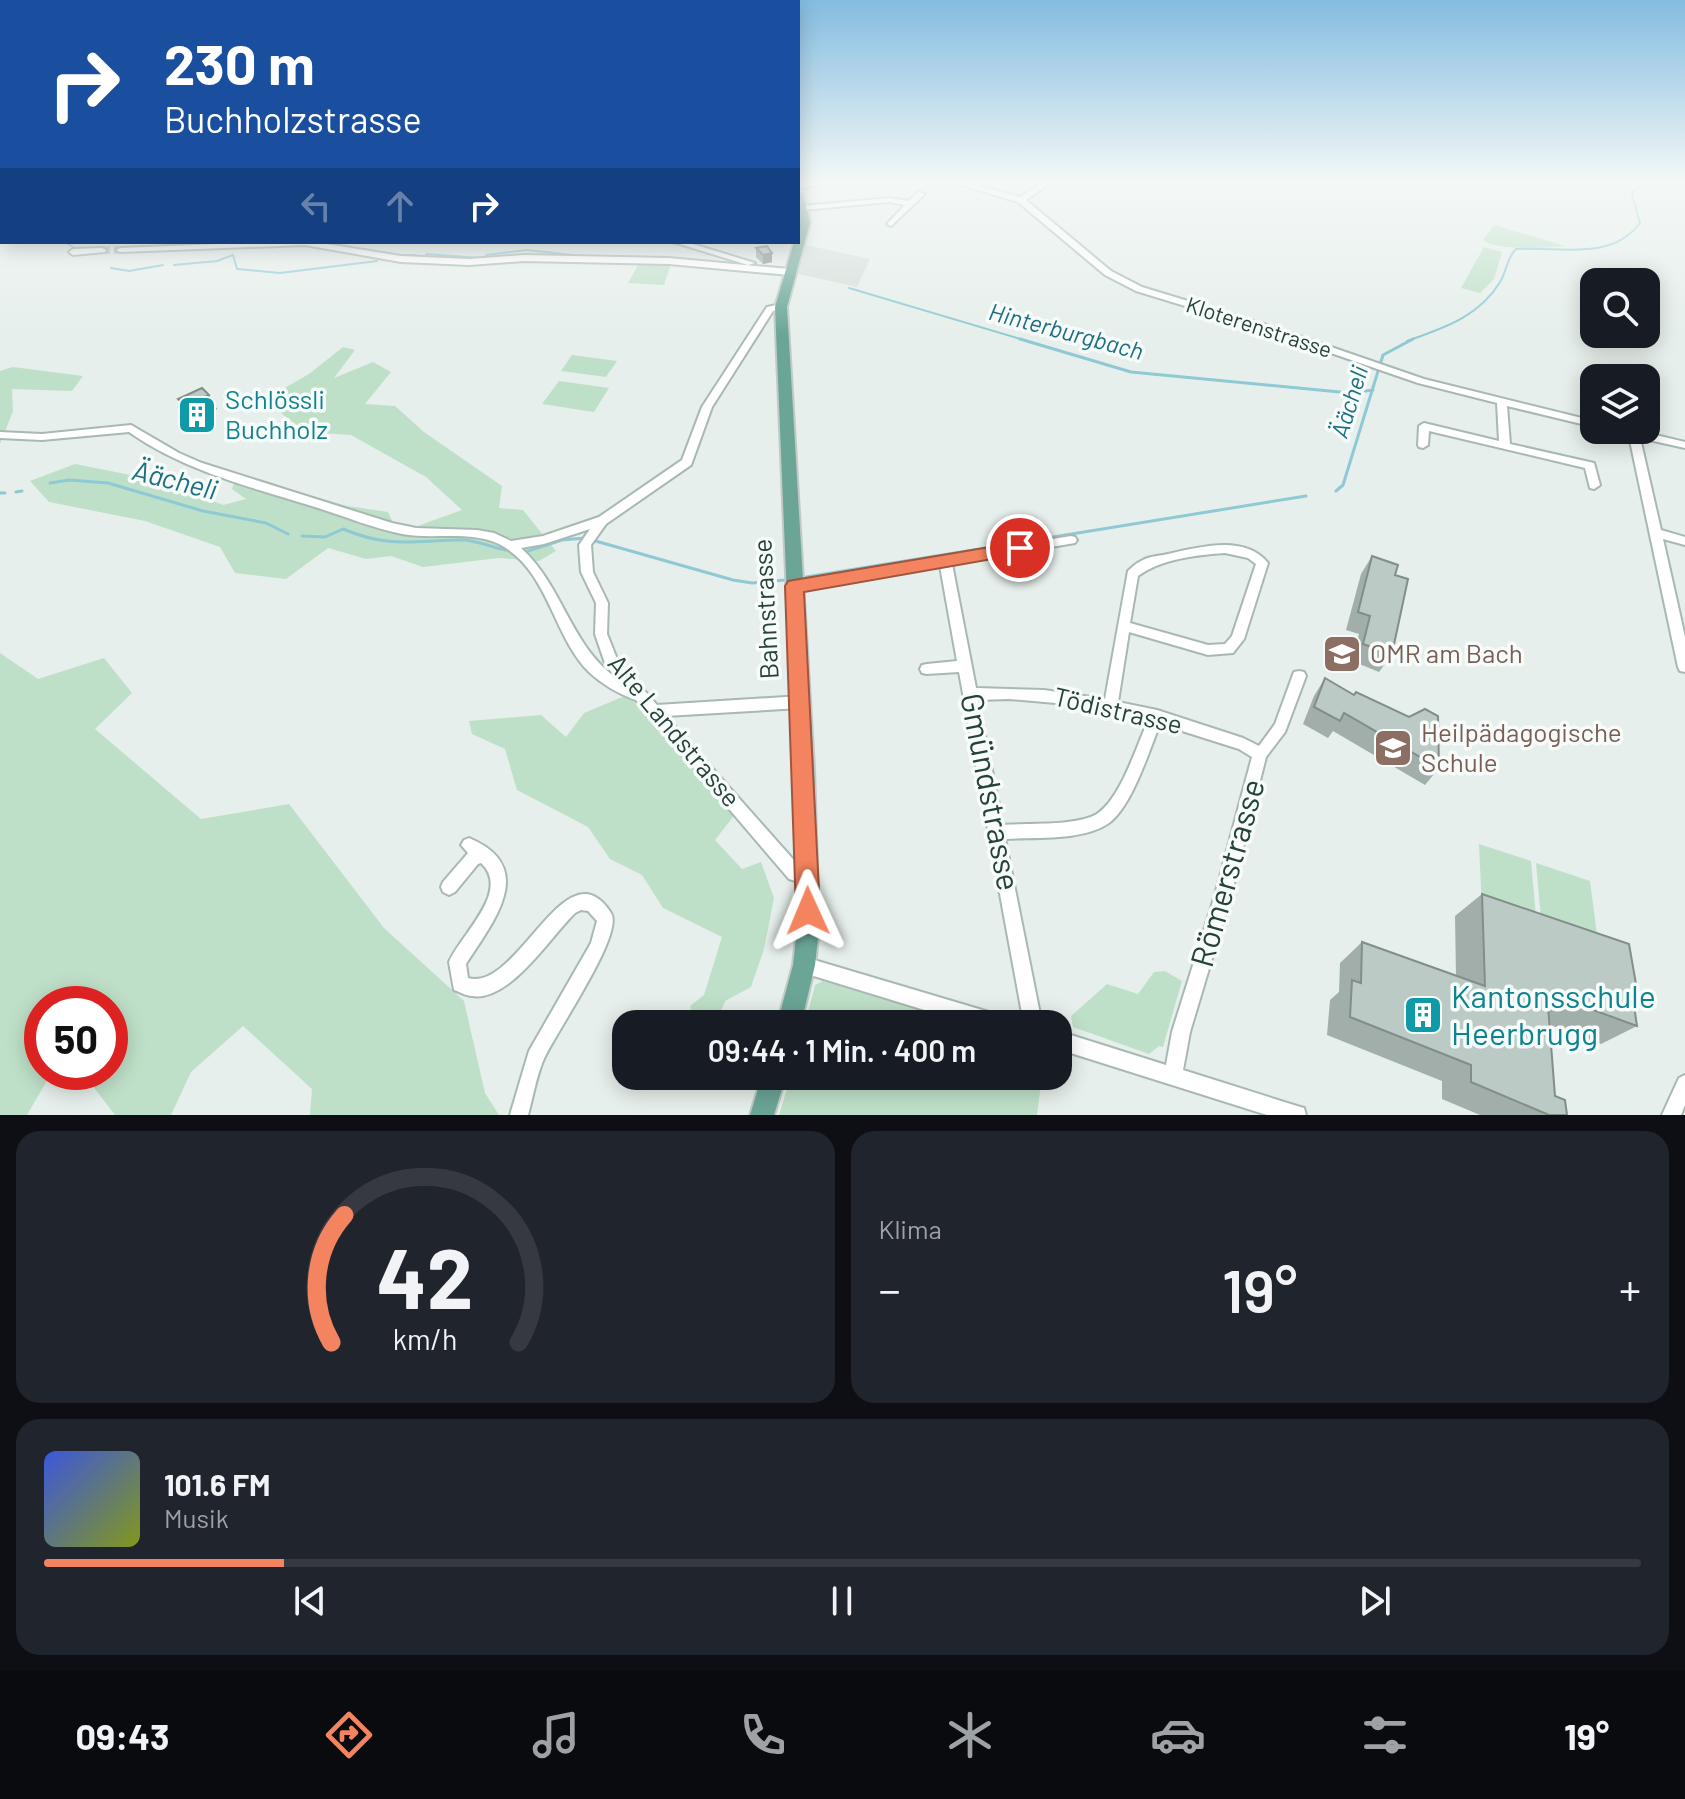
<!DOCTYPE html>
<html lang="de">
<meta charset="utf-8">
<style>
:root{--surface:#171b24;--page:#20242c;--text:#f1f3f6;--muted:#9ea1a6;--line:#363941;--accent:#f4845f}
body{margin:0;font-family:Barlow,sans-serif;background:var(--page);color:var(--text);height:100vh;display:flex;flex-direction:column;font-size:30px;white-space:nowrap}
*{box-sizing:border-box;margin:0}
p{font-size:26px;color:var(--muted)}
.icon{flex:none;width:44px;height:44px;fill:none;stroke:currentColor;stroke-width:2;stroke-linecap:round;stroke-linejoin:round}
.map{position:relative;height:1115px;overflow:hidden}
.side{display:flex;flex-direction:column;gap:16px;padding:16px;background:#0d0f14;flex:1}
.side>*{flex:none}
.banner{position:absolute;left:0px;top:0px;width:800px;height:244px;box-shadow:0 4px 20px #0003;background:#1a4fa0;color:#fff;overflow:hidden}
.buttons{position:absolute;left:1580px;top:268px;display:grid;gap:16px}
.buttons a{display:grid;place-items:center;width:80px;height:80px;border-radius:16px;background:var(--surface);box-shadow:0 4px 20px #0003;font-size:40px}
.speed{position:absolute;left:24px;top:986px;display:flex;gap:16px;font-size:40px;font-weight:700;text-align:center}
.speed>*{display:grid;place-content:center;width:104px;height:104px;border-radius:50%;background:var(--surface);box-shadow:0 4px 20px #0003;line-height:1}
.speed .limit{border:12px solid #d22;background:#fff;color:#111}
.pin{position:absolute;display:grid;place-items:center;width:68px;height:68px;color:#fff;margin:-34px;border:4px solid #fff;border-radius:50%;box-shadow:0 2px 8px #0007}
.me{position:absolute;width:88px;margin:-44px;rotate:359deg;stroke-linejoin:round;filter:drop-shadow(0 0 6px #0008)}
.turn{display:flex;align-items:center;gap:28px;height:168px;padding:0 32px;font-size:36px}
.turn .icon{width:104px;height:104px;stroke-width:2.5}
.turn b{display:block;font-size:56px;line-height:68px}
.lanes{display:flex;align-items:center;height:76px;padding:0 32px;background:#0003;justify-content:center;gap:40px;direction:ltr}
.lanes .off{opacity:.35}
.big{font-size:60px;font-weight:600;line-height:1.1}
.side .widget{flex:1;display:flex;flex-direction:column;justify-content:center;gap:12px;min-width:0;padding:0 28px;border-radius:24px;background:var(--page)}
.side .dial{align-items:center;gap:0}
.dial svg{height:208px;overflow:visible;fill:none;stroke:var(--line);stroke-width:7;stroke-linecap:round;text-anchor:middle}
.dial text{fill:var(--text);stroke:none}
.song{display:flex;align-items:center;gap:24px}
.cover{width:96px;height:96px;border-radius:12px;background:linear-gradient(135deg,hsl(230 70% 55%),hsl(70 70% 35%))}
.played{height:8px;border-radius:4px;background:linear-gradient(90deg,var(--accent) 15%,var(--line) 15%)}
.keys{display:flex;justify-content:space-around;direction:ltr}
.heat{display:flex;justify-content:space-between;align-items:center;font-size:44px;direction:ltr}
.side .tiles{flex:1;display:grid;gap:16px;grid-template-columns:1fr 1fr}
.widget:last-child{grid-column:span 2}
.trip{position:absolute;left:612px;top:1010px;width:460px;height:80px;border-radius:24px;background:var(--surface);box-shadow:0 4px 20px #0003;font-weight:600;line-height:80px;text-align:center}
.tab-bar{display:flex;height:128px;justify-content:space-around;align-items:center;background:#090b0e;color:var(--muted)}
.tab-bar .icon{width:56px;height:56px}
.tab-bar .on{color:var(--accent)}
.tab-bar b{font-size:36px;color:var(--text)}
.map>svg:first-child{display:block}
</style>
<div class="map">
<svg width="1685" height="1115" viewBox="0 0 1685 1115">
<rect width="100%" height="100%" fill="#e6efeb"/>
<!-- built -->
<path fill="#d4dfda" d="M801 244 870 259 857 287 790 272Z"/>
<!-- green -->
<path fill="#bfe0c8" d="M1494 225 1565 246C1547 248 1494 251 1483 240Z
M1484 247 1502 252 1494 279 1480 293 1461 288Z
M639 263 671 264 664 285 628 283Z
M343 347 355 350 334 378 373 362 391 372 365 404 395 406 424 432 502 486 499 508 523 510 556 551 539 561 499 558 423 567 391 556 366 559 328 548 286 579 235 573 220 547 145 521 49 502 30 481 75 464 171 483 223 505 246 499 232 489 238 474 347 506 388 512 398 533 462 510 426 477 351 435 306 432 273 407 276 393 309 374Z
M572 355 617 361 606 377 561 371Z
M13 367 83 376 72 391 12 389 13 411 0 444V371Z
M559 381 609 388 594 412 542 404Z
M0 653 38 679 104 658 132 693 95 729 201 819 289 804 384 928 464 1001 485 1093 499 1115H310L312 1089 243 1026 191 1072 171 1115H115L82 1072H110V1004H42V1072H52L27 1115H0Z
M627 695 668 734 736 813 715 840 742 869 761 862 774 898 764 949 751 987 725 1001 716 1024H695L690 1006 704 995 722 937 663 908 642 875 610 859 588 827 517 790 505 749 472 734 469 721 541 715 566 737 584 713Z
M1479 844 1531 861 1537 928 1482 909Z
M1536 863 1590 881 1599 950 1542 930Z
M1165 971 1182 981 1163 1047 1159 1046 1149 1054 1073 1027 1071 1016 1107 984 1138 994 1154 972Z
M823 981 966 1024H805L815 985Z
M791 1076H1042L1037 1115H779Z"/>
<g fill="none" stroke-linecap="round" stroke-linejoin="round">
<!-- stream-far1 -->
<path stroke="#8ec9d4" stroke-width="2" d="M65 242 73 247
M426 254 480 258
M398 255H416
M486 255 527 250 573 255
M671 258 731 264
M174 265 217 261 233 255 237 269 280 273 377 261
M111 268 129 271 163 265
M849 288 1027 341
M1407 341C1443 328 1479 317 1500 282 1507 271 1506 259 1516 249 1559 246 1611 262 1640 223L1632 195 1636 188 1658 180"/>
<!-- stream -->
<path stroke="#8ec9d4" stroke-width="3" d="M1020 339 1131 372 1350 393 1373 390
M50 483 69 480 108 483 203 511 266 523 288 534
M1336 491 1343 485 1383 355 1413 339
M16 492 22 491
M0 493H5
M302 536 325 537 343 529C391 549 413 540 462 540 476 540 491 547 505 550
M592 540 733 580 752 583 785 580
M528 551 562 540 585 538
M806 577 1306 496"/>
<!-- minor-tunnel -->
<path stroke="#bfccc8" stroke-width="8" stroke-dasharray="8 4" stroke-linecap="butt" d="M102 250H120"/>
<!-- minor casing -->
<g stroke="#a8b8b2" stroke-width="4">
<path id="minor" d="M827 180H841L798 189V185Z
M946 180H957L1020 197 1047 180H1054L1026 200 1111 271 1142 287 1273 327 1424 379 1594 421V427L1507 406 1510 444 1594 463 1600 485 1594 489 1590 488 1585 468 1429 431 1428 445 1423 448 1419 447 1418 445 1419 426 1424 423 1499 441 1497 403 1418 383 1267 331 1136 291 1105 275 1018 202Z
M918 192 925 194 891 226 887 224 905 205 889 202 803 210 799 208 803 206 889 198 909 201Z
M266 242H314L401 256 469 259 524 255 669 258 790 269 794 272 790 275 669 264 524 261 469 265 401 262 305 245 120 252 116 250 120 248Z
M673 242H686L755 263 748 265Z
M102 248 106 250 105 252 73 255 69 252 73 249Z
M781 304 785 307 773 311 712 407 691 465 606 524 591 545 593 572 608 603 607 634 617 659 657 705 801 696 806 698 808 702 806 706 801 708 666 716 800 867 814 872 816 877 814 882 808 885 789 879 636 700C619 694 603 685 589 672 552 635 549 570 499 544 470 530 433 540 402 534 372 528 344 516 315 507 250 487 185 471 129 432L42 440 0 438V432L42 434 131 425 179 453 202 463 392 523 416 528 477 530 494 533 511 541 543 536 599 517 682 460 702 407 767 307ZM590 529 579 545 581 572 596 603 595 634 606 666 619 680C570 647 564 587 521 548L544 544Z
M1613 430H1635L1685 442V448L1640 438 1661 530 1685 537V545L1663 539 1685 637V672L1680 671 1678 667 1629 436 1614 432Z
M1071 536 1075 537 1077 540 1075 543 952 564 976 688 1044 690 1105 699 1128 571C1132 567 1138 562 1143 560 1150 556 1160 556 1168 554 1199 547 1245 534 1268 563L1244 639 1233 653 1208 655 1129 632 1118 702 1157 710 1243 738 1259 746 1275 724 1294 672 1299 671 1304 672 1306 676 1285 732 1266 757 1231 895 1190 1032 1183 1070 1297 1106 1304 1108 1306 1115H1267L1058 1049V1031L1166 1065 1172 1032 1215 895 1252 757 1239 749 1160 724C1149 751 1132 806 1109 823 1084 841 1035 837 1005 839L1042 1024H1024L959 672 927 674 922 673 920 669 922 665 927 664 957 661 940 566 795 591 791 589 789 586 791 583 795 581ZM1225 553 1248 558 1256 564 1232 636 1225 644 1208 645 1130 623 1138 576C1161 559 1196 555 1225 553ZM1009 699 1078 705 1148 721C1136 747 1121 798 1097 814 1078 826 1025 823 1003 825L978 700Z
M469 838C539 867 493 922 466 964L468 978C518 993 566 842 611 913 625 934 553 1036 543 1061 536 1078 533 1097 528 1115H510L529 1051 591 943 597 921 588 911 581 910 575 913C551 936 510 1002 472 996 466 996 460 992 454 990L449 962C460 935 512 891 481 863L478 864 455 892 449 895 443 892 441 887 443 882 468 853 461 845 464 840Z
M804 957 999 1015 1005 1018 1008 1024H970L804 973 798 971 796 965 798 959Z
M1685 1075V1105L1681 1115H1662L1679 1078Z"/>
</g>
<!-- major casing -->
<g stroke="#c2cac8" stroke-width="4">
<path id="major" d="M798 192 803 195 810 222 787 307 814 769 819 929 815 965 801 1024H777L793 965 797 929 794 769 775 307 794 242H798Z
M762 1076H786L774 1115H750Z"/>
</g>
<!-- minor -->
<use href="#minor" fill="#fff" fill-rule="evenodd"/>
<!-- major -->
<use href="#major" fill="#6aa596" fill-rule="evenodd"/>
</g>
<!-- wall -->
<path fill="#a1aea9" d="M756 248 772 262 763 264 756 257Z
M178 399 217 409 194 419 187 412Z
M1372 556 1395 575 1392 654 1379 672 1352 661 1359 634 1346 630 1361 574Z
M1325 678 1439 768 1425 785 1333 731 1328 738 1303 724 1314 696Z
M1482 894 1639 1001 1634 1004 1637 1026 1601 1044 1550 1025 1555 1096 1567 1115H1480L1442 1099V1081L1327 1035 1330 1000 1339 992 1340 963 1362 942 1456 976 1455 916Z"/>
<!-- shaded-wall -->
<path fill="#838d89" d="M772 253V262L763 264V255Z
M209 395 217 409 194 419 186 406Z"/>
<!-- building -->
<path fill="#bbcac4" stroke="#838d89" stroke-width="2" d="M767 246 772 253 763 255 756 248Z
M202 388 209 395 186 406 178 399Z
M1372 556 1398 565 1395 575 1408 579 1392 654 1363 644 1370 616 1358 612Z
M1325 678 1354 695 1356 692 1409 717 1425 709 1438 716 1439 768 1344 713 1340 721 1314 707Z
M1482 894 1629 944 1639 1001 1633 999 1637 1026 1547 993 1555 1096 1565 1100 1567 1115H1549L1471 1082V1065L1350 1017 1352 980 1361 983 1362 942 1485 986Z"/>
<!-- sky -->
<linearGradient id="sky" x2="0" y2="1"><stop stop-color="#84bce0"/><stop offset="0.54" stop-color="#f4f8f6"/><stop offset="1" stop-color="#f4f8f6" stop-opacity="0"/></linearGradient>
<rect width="1685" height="336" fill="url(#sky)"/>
<!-- route -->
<path fill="#f4845f" stroke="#9f563e" stroke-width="2" d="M1020 542 1026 544V553L804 592 820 911 817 920 808 923 799 920 796 911 785 586 788 581Z"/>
<!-- icons -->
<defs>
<g id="building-square" transform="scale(2)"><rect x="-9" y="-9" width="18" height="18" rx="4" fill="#0f9aa8" stroke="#f7fbf9"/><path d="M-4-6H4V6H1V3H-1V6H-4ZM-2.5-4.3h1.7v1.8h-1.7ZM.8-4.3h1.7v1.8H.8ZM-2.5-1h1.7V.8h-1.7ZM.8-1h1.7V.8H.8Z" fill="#fff"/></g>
<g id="university-square" transform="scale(2)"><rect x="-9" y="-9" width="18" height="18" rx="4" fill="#8d6e63" stroke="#f7fbf9"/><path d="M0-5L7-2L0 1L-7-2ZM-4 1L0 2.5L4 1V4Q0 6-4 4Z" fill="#fff"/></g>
<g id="school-square" transform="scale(2)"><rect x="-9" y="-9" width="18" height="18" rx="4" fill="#8d6e63" stroke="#f7fbf9"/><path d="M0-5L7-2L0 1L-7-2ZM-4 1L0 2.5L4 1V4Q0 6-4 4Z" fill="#fff"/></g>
</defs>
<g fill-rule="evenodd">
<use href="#building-square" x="197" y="415"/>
<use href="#university-square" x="1342" y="654"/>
<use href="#school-square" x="1393" y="748"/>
<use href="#building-square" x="1423" y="1015"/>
</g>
<g text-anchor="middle" stroke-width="7" stroke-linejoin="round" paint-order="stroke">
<!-- far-street labels -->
<g font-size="22" fill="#24423a" stroke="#f7fbf9">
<text transform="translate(1259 327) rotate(18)" y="8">Kloterenstrasse</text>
</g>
<!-- far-water labels -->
<g font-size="24" font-style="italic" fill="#1c6f80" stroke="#f7fbf9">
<text transform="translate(1066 332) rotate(15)" y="8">Hinterburgbach</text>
<text transform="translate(1350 402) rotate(-73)" y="8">Äächeli</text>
</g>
<!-- culture labels -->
<g font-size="26" fill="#0d838f" stroke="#f7fbf9" text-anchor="start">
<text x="225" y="409">Schlössli<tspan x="225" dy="30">Buchholz</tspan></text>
</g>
<!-- street labels -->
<g font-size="26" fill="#24423a" stroke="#f7fbf9">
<text transform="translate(766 609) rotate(-93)" y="9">Bahnstrasse</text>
<text transform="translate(1118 711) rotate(13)" y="9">Tödistrasse</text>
<text transform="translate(674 731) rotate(50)" y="9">Alte Landstrasse</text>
</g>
<!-- education labels -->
<g font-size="26" fill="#785e54" stroke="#f7fbf9" text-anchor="start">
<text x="1370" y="663">OMR am Bach</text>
<text x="1421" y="742">Heilpädagogische<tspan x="1421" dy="30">Schule</tspan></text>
</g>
<!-- water labels -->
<g font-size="28" font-style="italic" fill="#1c6f80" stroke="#f7fbf9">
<text transform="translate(175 480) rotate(14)" y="10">Äächeli</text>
</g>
<!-- near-street labels -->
<g font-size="32" fill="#24423a" stroke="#f7fbf9">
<text transform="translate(990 792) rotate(79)" y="11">Gmündstrasse</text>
<text transform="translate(1228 873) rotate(-74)" y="11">Römerstrasse</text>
</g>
<!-- near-culture labels -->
<g font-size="32" fill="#0d838f" stroke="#f7fbf9" text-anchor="start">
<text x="1451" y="1008">Kantonsschule<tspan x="1451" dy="37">Heerbrugg</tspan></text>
</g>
</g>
</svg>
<div class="buttons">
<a><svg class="icon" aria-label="search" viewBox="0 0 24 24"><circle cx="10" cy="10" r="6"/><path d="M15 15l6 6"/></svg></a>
<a><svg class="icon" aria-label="layers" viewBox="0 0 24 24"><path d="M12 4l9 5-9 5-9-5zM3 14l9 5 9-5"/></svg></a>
</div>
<div class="speed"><div class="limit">50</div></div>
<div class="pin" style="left:1020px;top:548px;background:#d93025"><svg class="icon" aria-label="arrive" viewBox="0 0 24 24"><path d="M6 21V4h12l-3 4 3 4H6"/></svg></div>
<svg class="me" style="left:808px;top:911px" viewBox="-20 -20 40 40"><path d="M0-17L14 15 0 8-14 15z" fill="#f4845f" stroke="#fff" stroke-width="4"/></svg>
<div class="trip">09:44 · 1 Min. · 400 m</div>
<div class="banner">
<div class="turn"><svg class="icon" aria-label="right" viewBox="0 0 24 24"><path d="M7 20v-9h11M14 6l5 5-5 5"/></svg><div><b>230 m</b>Buchholzstrasse</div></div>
<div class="lanes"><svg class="icon off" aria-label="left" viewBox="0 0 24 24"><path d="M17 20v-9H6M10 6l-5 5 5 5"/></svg><svg class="icon off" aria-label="ahead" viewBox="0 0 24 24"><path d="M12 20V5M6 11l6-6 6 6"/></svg><svg class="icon" aria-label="right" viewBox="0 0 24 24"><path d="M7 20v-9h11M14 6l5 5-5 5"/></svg></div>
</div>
</div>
<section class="side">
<div class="tiles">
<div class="widget dial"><svg viewBox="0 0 100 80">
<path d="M14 69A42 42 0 1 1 86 69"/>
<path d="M14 69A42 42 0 0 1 19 20" stroke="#f4845f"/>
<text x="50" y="56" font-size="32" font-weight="700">42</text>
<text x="50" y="72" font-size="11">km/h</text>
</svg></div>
<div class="widget"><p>Klima</p>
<div class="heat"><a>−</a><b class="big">19°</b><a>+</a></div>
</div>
<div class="widget">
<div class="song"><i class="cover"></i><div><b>101.6 FM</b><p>Musik</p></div></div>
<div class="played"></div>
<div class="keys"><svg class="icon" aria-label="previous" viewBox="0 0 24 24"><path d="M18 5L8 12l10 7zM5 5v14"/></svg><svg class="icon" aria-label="pause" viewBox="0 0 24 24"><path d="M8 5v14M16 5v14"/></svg><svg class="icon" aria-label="next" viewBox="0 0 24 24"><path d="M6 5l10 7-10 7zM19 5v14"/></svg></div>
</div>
</div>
</section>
<nav class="tab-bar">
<b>09:43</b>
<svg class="icon on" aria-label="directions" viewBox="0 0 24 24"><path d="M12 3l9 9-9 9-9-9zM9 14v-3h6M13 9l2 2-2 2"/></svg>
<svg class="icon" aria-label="music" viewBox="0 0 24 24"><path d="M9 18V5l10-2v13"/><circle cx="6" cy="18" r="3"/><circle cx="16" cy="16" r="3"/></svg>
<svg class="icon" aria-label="phone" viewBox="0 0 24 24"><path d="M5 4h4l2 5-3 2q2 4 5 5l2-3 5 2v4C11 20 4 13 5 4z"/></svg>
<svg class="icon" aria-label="climate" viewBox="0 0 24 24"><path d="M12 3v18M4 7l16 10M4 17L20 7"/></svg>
<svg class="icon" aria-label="car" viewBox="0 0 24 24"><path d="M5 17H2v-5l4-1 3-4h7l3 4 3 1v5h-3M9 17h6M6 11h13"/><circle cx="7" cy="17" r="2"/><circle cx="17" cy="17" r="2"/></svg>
<svg class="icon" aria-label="filters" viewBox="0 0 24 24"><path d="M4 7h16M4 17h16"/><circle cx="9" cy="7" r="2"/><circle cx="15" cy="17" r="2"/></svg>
<b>19°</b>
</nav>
